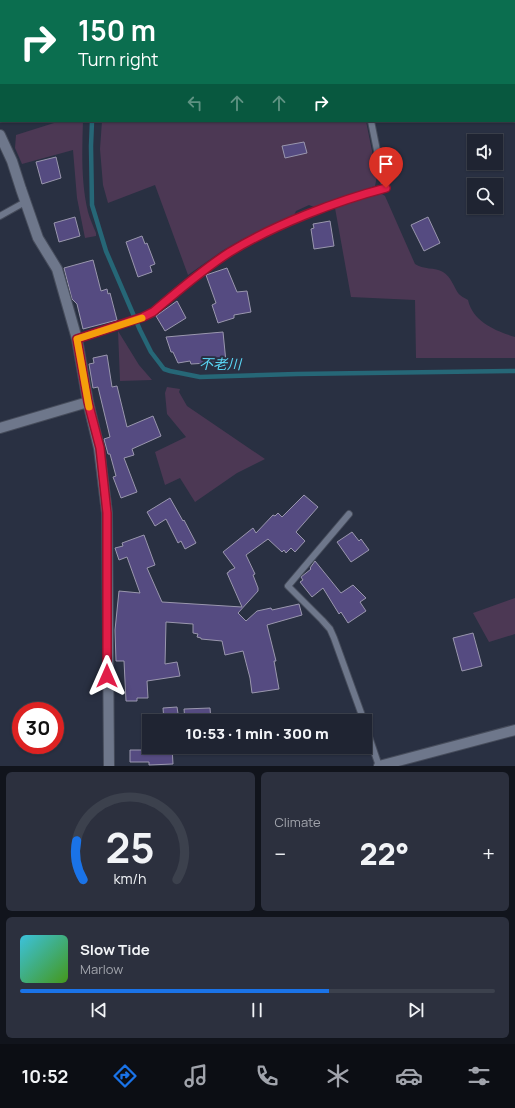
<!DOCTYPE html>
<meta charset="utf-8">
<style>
:root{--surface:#1f2432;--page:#2c303e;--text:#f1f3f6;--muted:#a1a4ac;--line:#3c414d;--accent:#1a73e8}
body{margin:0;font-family:Manrope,"Noto Sans JP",sans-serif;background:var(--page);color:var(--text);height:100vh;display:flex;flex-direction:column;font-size:15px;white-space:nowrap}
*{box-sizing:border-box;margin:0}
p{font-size:13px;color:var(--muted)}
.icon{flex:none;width:22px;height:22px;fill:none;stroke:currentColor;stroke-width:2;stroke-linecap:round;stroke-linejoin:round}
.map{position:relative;height:766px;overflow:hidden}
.panel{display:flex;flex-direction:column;gap:6px;padding:6px;background:#11141c;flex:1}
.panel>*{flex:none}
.hud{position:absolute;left:0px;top:0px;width:515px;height:122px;box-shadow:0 1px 3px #0004,0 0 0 1px var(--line);background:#0b6e4f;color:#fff;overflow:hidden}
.tools{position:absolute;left:467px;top:134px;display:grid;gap:8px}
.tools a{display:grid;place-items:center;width:36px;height:36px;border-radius:0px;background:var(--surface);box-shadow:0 1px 3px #0004,0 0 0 1px var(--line);font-size:20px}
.speed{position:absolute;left:12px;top:702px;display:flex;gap:8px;font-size:20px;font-weight:700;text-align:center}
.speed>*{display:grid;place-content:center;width:52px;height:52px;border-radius:50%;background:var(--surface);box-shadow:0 1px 3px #0004,0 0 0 1px var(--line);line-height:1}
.speed .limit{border:6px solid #d22;background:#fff;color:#111}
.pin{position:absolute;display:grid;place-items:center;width:34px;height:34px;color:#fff;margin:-41px -17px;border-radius:50% 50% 50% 0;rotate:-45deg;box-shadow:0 0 4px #0007}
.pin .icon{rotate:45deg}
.me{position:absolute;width:44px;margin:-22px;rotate:0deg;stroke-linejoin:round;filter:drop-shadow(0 0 3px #0008)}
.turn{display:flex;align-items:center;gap:14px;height:84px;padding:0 12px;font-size:18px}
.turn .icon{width:52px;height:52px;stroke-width:2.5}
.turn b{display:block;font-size:28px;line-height:34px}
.lanes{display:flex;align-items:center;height:38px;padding:0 12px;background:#0003;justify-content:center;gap:20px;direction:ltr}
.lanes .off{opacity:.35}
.big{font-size:30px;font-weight:800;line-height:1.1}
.panel .widget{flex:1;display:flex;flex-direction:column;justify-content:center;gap:6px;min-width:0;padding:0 14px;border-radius:6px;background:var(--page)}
.panel .dial{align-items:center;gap:0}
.dial svg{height:104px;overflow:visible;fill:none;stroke:var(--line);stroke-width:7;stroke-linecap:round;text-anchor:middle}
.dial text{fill:var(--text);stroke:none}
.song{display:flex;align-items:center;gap:12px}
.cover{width:48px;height:48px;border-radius:6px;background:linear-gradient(135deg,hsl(190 70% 55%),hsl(100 70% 35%))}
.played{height:4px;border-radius:2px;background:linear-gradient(90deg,var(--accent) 65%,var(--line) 65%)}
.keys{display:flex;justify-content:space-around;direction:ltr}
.heat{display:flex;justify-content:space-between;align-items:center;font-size:22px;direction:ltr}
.panel .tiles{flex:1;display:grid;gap:6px;grid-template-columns:1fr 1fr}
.widget:last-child{grid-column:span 2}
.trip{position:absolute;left:142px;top:714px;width:230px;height:40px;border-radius:0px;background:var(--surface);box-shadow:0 1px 3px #0004,0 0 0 1px var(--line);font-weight:800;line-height:40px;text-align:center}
.dock{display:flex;height:64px;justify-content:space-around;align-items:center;background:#0c0e14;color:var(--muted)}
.dock .icon{width:28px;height:28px}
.dock .selected{color:var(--accent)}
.dock b{font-size:18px;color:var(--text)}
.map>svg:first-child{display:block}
</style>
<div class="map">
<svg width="515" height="766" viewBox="0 0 515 766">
<rect width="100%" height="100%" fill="#293042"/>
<!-- green -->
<path fill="#4c3854" d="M57 121H83C82 151 81 183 88 212 90 219 93 226 96 233V236L85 238 77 198 73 150 22 164 15 148 16 135 54 123Z
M102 121H366L377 176 375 186 314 207 309 205 296 211 294 215 241 240 222 251 188 275 155 185 108 203 103 185 100 149Z
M377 194H382L385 196 415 264C423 270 435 267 443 272 451 277 453 285 458 293 460 296 465 298 468 300 473 322 496 331 515 337V358H416L415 300 351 297 335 208Z
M118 331 139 365 152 380 120 381Z
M167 387 180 389 179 392 187 406 265 459 237 473 195 502 180 478 165 485 155 452 186 437 167 414 165 393Z
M515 598V634L489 642 473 613Z"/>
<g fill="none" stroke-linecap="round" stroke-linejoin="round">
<!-- stream -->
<path stroke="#266777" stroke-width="4.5" d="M95 0V1
M92 121 91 146 92 205 106 251 140 330 151 352 164 369 170 371 200 377 297 374 515 371"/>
</g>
<!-- building -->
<path fill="#554b81" stroke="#9a97ae" d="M304 142 307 153 285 158 282 146Z
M56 157 61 178 42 184 36 162Z
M75 217 80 236 59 242 54 223Z
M428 217 440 243 424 251 411 225Z
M330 221 334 246 314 249 311 229 314 228 313 224Z
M142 236 145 244 147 243 155 264 150 266 152 272 138 277 126 242Z
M93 260 101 291 107 289 108 294 110 293 117 320 83 329 77 304 72 299 64 268Z
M227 268 237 292 247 291 251 312 234 315V318L218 323 212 305 216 303 206 275Z
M177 301 186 318 165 331 156 316Z
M223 332 226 362 191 364 190 361 178 363 173 352H171L166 337Z
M107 355 112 387 117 386 127 427 153 416 161 436 132 449 134 455 124 458 137 492 121 498 113 477 116 476 110 454H108L104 439 110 437 98 387 93 388 89 364 94 363 93 358Z
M304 495 318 507 296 532 305 541 295 552 291 548 286 553 284 550 282 552 268 539 246 555 255 574 253 575 258 588V591L238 613 246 621 257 611 271 608 272 610 299 604 302 615 267 625 276 661H274L279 689 252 693 250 678 243 651 225 655 222 641 201 639V638L197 637 198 634 193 633V624L166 622 165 664 177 662 180 676 147 681 148 698H137V701H126L124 661H116L115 630 119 591 140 593 127 557 119 560 115 548 123 546 122 543 144 535 155 565 147 568 162 602 242 607 227 573 229 572V571L235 568 223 552 253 528 256 533 273 515 275 516 278 513 282 517Z
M170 498 183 521 184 520 196 543 185 549 181 541 178 543 166 519 155 526 147 512Z
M352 532 359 541 361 539 369 550 351 562 337 542Z
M315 561 341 593 353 585 366 598 360 602 366 611 348 623 341 612 339 614 323 588 312 597 300 582 303 580 301 577 311 569 310 568Z
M473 633 482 666 462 671 453 638Z
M177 707 179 720 164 721 163 708Z
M210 708 211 721H185L184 709Z
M148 747H172L173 764 149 765V762H130V750H148Z"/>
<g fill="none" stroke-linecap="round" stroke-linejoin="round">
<!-- service casing -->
<g stroke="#464c5b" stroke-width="8">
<path id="service" d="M362 1V0
M0 216 25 202
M77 339 143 317 153 312C178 291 203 269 230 252 274 225 336 201 386 188L382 175 371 121
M349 514 288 586 322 620 330 629 334 638 364 721
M365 725 379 766"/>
</g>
<!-- minor casing -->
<g stroke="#464c5b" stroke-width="12">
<path id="minor" d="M0 135 12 161 21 189 38 238 57 269 77 339 88 402 99 448 107 513 109 766
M0 428 88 402"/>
</g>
<!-- tertiary casing -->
<g stroke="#464c5b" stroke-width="12">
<path id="tertiary" d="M379 766 515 730"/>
</g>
<!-- service -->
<use href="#service" stroke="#6e778b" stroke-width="6"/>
<!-- minor -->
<use href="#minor" stroke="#6e778b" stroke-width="10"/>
<!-- tertiary -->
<use href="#tertiary" stroke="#6e778b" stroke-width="10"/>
</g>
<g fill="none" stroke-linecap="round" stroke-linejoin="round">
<!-- route casing -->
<g stroke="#92132f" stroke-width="10">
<path id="route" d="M107 676V513L100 448 88 402 77 339 143 317 153 312C178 291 203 269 230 252 274 225 336 201 386 188"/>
</g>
<!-- route -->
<use href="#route" stroke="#e11d48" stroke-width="7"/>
<!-- slow -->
<path stroke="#f59e0b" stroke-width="7" d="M89 407 77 339 142 318"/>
</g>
<g text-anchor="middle" stroke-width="4" stroke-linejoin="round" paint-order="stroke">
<!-- water labels -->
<g font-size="14" font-style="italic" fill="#5ad6f5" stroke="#293042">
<text transform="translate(220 364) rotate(1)" y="5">不老川</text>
</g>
</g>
</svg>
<div class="tools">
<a><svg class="icon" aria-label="sound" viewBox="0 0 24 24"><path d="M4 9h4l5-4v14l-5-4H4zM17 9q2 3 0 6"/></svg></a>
<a><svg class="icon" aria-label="search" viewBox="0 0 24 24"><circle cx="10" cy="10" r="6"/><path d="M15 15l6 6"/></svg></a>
</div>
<div class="speed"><div class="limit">30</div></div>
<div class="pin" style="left:386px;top:188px;background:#d93025"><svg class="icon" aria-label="arrive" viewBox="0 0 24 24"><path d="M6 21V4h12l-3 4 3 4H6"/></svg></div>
<svg class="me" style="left:107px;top:676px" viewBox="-20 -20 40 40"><path d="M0-17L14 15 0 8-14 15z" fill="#e11d48" stroke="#fff" stroke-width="4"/></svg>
<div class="trip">10:53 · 1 min · 300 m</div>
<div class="hud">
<div class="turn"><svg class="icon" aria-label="right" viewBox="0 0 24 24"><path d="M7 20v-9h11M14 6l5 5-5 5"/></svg><div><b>150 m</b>Turn right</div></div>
<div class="lanes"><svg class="icon off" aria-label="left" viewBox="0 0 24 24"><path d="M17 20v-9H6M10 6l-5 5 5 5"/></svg><svg class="icon off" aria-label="ahead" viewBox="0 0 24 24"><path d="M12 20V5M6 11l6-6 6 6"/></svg><svg class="icon off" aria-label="ahead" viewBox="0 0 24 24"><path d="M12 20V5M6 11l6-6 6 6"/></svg><svg class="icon" aria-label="right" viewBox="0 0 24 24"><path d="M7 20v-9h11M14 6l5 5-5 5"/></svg></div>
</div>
</div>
<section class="panel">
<div class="tiles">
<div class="widget dial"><svg viewBox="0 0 100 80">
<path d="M14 69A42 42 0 1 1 86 69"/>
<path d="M14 69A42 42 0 0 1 9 39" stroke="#1a73e8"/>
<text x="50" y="56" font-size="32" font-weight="700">25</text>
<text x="50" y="72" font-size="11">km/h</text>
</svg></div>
<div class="widget"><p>Climate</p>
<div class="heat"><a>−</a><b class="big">22°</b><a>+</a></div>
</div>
<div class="widget">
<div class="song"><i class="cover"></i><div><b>Slow Tide</b><p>Marlow</p></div></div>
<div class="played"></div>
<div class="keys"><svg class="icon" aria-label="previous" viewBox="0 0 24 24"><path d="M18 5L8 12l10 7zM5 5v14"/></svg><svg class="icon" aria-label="pause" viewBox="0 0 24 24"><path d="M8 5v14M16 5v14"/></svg><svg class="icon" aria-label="next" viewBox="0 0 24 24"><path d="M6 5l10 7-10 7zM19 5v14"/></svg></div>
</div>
</div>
</section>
<nav class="dock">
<b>10:52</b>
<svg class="icon selected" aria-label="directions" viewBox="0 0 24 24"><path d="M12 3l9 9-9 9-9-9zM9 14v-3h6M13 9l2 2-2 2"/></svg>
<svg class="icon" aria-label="music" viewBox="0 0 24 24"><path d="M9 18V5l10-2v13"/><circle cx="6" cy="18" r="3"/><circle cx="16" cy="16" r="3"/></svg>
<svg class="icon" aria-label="phone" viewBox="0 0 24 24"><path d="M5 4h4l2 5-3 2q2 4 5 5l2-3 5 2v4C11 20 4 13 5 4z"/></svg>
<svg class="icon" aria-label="climate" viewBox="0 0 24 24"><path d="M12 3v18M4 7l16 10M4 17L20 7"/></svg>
<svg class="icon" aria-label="car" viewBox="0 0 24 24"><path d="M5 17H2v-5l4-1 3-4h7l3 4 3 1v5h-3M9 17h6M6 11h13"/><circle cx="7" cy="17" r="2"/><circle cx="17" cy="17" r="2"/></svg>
<svg class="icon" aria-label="filters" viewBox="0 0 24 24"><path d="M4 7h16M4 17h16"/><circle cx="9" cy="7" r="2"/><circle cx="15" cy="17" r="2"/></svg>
</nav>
